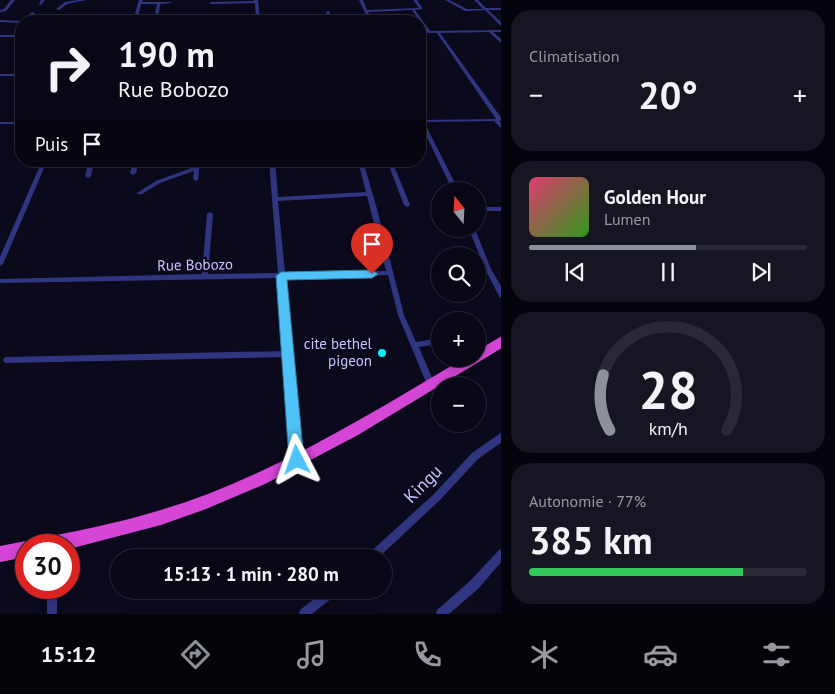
<!DOCTYPE html>
<html lang="fr">
<meta charset="utf-8">
<style>
:root{--surface:#080715;--page:#161522;--text:#f1f3f6;--muted:#9899a0;--line:#292834;--accent:#8c9099}
body{margin:0;font-family:"PT Sans",sans-serif;background:var(--page);color:var(--text);height:100vh;display:flex;flex-direction:column;font-size:19px;white-space:nowrap}
*{box-sizing:border-box;margin:0}
p{font-size:16px;color:var(--muted)}
.icon{flex:none;width:28px;height:28px;fill:none;stroke:currentColor;stroke-width:2;stroke-linecap:round;stroke-linejoin:round}
.map{position:relative;flex:1;overflow:hidden}
.panel{display:flex;flex-direction:column;gap:10px;padding:10px;background:#04040c;width:334px}
.panel>*{flex:none}
.banner{position:absolute;left:15px;top:15px;width:411px;height:152px;border-radius:20px;box-shadow:0 2px 12px #0003,0 0 0 1px var(--line);background:#080715;color:var(--text);overflow:hidden}
.needle{width:32px;rotate:342deg}
.buttons{position:absolute;left:431px;top:182px;display:grid;gap:10px}
.buttons a{display:grid;place-items:center;width:55px;height:55px;border-radius:50%;background:var(--surface);box-shadow:0 2px 12px #0003,0 0 0 1px var(--line);font-size:25px}
.speed{position:absolute;left:15px;top:534px;display:flex;gap:10px;font-size:25px;font-weight:700;text-align:center}
.speed>*{display:grid;place-content:center;width:65px;height:65px;border-radius:50%;background:var(--surface);box-shadow:0 2px 12px #0003,0 0 0 1px var(--line);line-height:1}
.speed .limit{border:8px solid #d22;background:#fff;color:#111}
.pin{position:absolute;display:grid;place-items:center;width:42px;height:42px;color:#fff;margin:-51px -21px;border-radius:50% 50% 50% 0;rotate:-45deg;box-shadow:0 0 5px #0007}
.pin .icon{rotate:45deg}
.me{position:absolute;width:55px;margin:-28px;rotate:356deg;stroke-linejoin:round;filter:drop-shadow(0 0 4px #0008)}
.turn{display:flex;align-items:center;gap:18px;height:105px;padding:0 20px;font-size:22px}
.turn .icon{width:65px;height:65px;stroke-width:2.5}
.turn b{display:block;font-size:35px;line-height:42px}
.then{display:flex;align-items:center;height:48px;padding:0 20px;background:#0003;gap:10px;font-size:19px}
.big{font-size:38px;font-weight:700;line-height:1.1}
.panel .card{flex:1;display:flex;flex-direction:column;justify-content:center;gap:8px;min-width:0;padding:0 18px;border-radius:20px;background:var(--page)}
.panel .dial{align-items:center;gap:0}
.dial svg{height:130px;overflow:visible;fill:none;stroke:var(--line);stroke-width:7;stroke-linecap:round;text-anchor:middle}
.dial text{fill:var(--text);stroke:none}
.song{display:flex;align-items:center;gap:15px}
.cover{width:60px;height:60px;border-radius:8px;background:linear-gradient(135deg,hsl(340 70% 55%),hsl(110 70% 35%))}
.played{height:5px;border-radius:2px;background:linear-gradient(90deg,var(--accent) 60%,var(--line) 60%)}
.keys{display:flex;justify-content:space-around;direction:ltr}
.heat{display:flex;justify-content:space-between;align-items:center;font-size:28px;direction:ltr}
.charge{height:8px;border-radius:4px;background:linear-gradient(90deg,#34c759 77%,var(--line) 0)}
.trip{position:absolute;left:110px;top:549px;width:282px;height:50px;border-radius:25px;background:var(--surface);box-shadow:0 2px 12px #0003,0 0 0 1px var(--line);font-weight:700;line-height:50px;text-align:center}
.menu{display:flex;height:80px;justify-content:space-around;align-items:center;background:#030308;color:var(--muted)}
.menu .icon{width:35px;height:35px}
.menu .on{color:var(--accent)}
.menu b{font-size:22px;color:var(--text)}
main{display:flex;flex:1;min-height:0}
.map>svg:first-child{display:block}
</style>
<main>
<div class="map">
<svg width="502" height="614" viewBox="0 0 502 614">
<rect width="100%" height="100%" fill="#0b091c"/>
<g fill="none" stroke-linecap="round" stroke-linejoin="round">
<!-- minor -->
<path fill="#303580" fill-rule="evenodd" d="M11 0H15L6 11 0 12V10L4 9Z
M41 0H45L41 5H39Z
M78 0H86L67 4 59 10 56 9 65 2Z
M139 0H143L142 2H170L172 3 160 4 159 13 157 14 155 13 157 4H141L137 21H133Z
M254 0H258L260 21H256L255 3 211 4 209 3 211 2 254 1Z
M359 0H363L367 10 419 8 413 0H417L423 9 415 10 430 31 502 30V32H493L502 40V44L489 32 440 33 502 119V121H499L502 124V129L494 121 424 122 459 191H453L420 123V117L423 120 496 119 437 33H420V31H426L412 10 368 12 373 21H369Z
M445 0H449L467 9H483L474 0H478L486 8H502V10H488L502 23V27L485 10 465 11Z
M328 11 330 12V18H317L318 21H314V16H327L326 12Z
M32 12 35 13 28 21H24Z
M0 20 21 21H22L21 23 0 22Z
M0 35H21V37H0Z
M0 74H21V76H0Z
M0 122H21V124H0Z
M42 161H47L3 264 0 266V257Z
M89 161H94L91 176 88 178 85 176Z
M133 161H139L136 173 133 175 130 173Z
M194 161H200L198 180 196 181 193 179 194 171 160 183 142 194H138L137 193 156 181 194 167Z
M269 161H275L278 197 366 192 358 161H363L377 209 404 315 416 342 440 338V344L419 347 435 385 434 387 431 388 428 387 398 315 388 275 285 278 293 354 301 460 300 463 297 464 294 463 293 460 285 357 7 363 4 362 3 360 4 358 7 357 284 351 278 278 0 283V279L202 274 207 214 210 212 213 214 208 274 278 273ZM367 196 386 271 285 273 278 201Z
M387 161H392L410 205 409 206 407 207 404 205Z
M478 207H502V211H478Z
M469 229H475L491 269 502 288V298H500L485 269Z
M502 432V442L478 459 440 500 378 558H365L367 555 434 494 472 453Z
M502 548V561L478 589 449 614H436L437 610 470 581 499 550Z
M47 588H57V614H47Z
M325 590H338L337 594 312 614H299L300 610Z"/>
<!-- trunk -->
<path fill="#d546d6" fill-rule="evenodd" d="M502 336V348L482 360 358 435 265 484 206 509 161 525 69 549V545H38L40 539 46 537C101 527 155 514 208 494 298 459 380 408 463 359H478V350Z
M26 541 32 545H26V557L0 562V546Z"/>
</g>
<!-- route -->
<path fill="#4fc3f7" stroke="#337fa1" d="M372 270 378 274 372 278 287 280 304 460 302 465 297 467 292 465 289 460 276 276 281 272Z"/>
<!-- markers -->
<circle fill="#00eff0" stroke="#0b091c" stroke-width="2" cx="382" cy="353" r="5"/>
<g text-anchor="middle" stroke-width="5" stroke-linejoin="round" paint-order="stroke">
<!-- street labels -->
<g font-size="15" fill="#c6c5ff" stroke="#0b091c">
<text transform="translate(195 265) rotate(-1)" y="5">Rue Bobozo</text>
</g>
<!-- poi labels -->
<g font-size="15" fill="#c6c5ff" stroke="#0b091c" text-anchor="end">
<text x="372" y="349">cite bethel<tspan x="372" dy="17">pigeon</tspan></text>
</g>
<!-- near-street labels -->
<g font-size="18" fill="#c6c5ff" stroke="#0b091c">
<text transform="translate(423 484) rotate(-45)" y="6">Kingu</text>
</g>
</g>
</svg>
<div class="buttons">
<a><svg class="needle" viewBox="-14 -14 28 28"><path d="M0-13l5 13h-10z" fill="#e53935"/><path d="M0 13l5-13h-10z" fill="#9899a0"/></svg></a>
<a><svg class="icon" aria-label="search" viewBox="0 0 24 24"><circle cx="10" cy="10" r="6"/><path d="M15 15l6 6"/></svg></a>
<a>+</a>
<a>−</a>
</div>
<div class="speed"><div class="limit">30</div></div>
<div class="pin" style="left:372px;top:274px;background:#d93025"><svg class="icon" aria-label="arrive" viewBox="0 0 24 24"><path d="M6 21V4h12l-3 4 3 4H6"/></svg></div>
<svg class="me" style="left:297px;top:460px" viewBox="-20 -20 40 40"><path d="M0-17L14 15 0 8-14 15z" fill="#4fc3f7" stroke="#fff" stroke-width="4"/></svg>
<div class="trip">15:13 · 1 min · 280 m</div>
<div class="banner">
<div class="turn"><svg class="icon" aria-label="right" viewBox="0 0 24 24"><path d="M7 20v-9h11M14 6l5 5-5 5"/></svg><div><b>190 m</b>Rue Bobozo</div></div>
<div class="then">Puis<svg class="icon" aria-label="arrive" viewBox="0 0 24 24"><path d="M6 21V4h12l-3 4 3 4H6"/></svg></div>
</div>
</div>
<section class="panel">
<div class="card"><p>Climatisation</p>
<div class="heat"><a>−</a><b class="big">20°</b><a>+</a></div>
</div>
<div class="card">
<div class="song"><i class="cover"></i><div><b>Golden Hour</b><p>Lumen</p></div></div>
<div class="played"></div>
<div class="keys"><svg class="icon" aria-label="previous" viewBox="0 0 24 24"><path d="M18 5L8 12l10 7zM5 5v14"/></svg><svg class="icon" aria-label="pause" viewBox="0 0 24 24"><path d="M8 5v14M16 5v14"/></svg><svg class="icon" aria-label="next" viewBox="0 0 24 24"><path d="M6 5l10 7-10 7zM19 5v14"/></svg></div>
</div>
<div class="card dial"><svg viewBox="0 0 100 80">
<path d="M14 69A42 42 0 1 1 86 69"/>
<path d="M14 69A42 42 0 0 1 10 35" stroke="#8c9099"/>
<text x="50" y="56" font-size="32" font-weight="700">28</text>
<text x="50" y="72" font-size="11">km/h</text>
</svg></div>
<div class="card"><p>Autonomie · 77%</p><b class="big">385 km</b><div class="charge"></div></div>
</section>
</main>
<nav class="menu">
<b>15:12</b>
<svg class="icon on" aria-label="directions" viewBox="0 0 24 24"><path d="M12 3l9 9-9 9-9-9zM9 14v-3h6M13 9l2 2-2 2"/></svg>
<svg class="icon" aria-label="music" viewBox="0 0 24 24"><path d="M9 18V5l10-2v13"/><circle cx="6" cy="18" r="3"/><circle cx="16" cy="16" r="3"/></svg>
<svg class="icon" aria-label="phone" viewBox="0 0 24 24"><path d="M5 4h4l2 5-3 2q2 4 5 5l2-3 5 2v4C11 20 4 13 5 4z"/></svg>
<svg class="icon" aria-label="climate" viewBox="0 0 24 24"><path d="M12 3v18M4 7l16 10M4 17L20 7"/></svg>
<svg class="icon" aria-label="car" viewBox="0 0 24 24"><path d="M5 17H2v-5l4-1 3-4h7l3 4 3 1v5h-3M9 17h6M6 11h13"/><circle cx="7" cy="17" r="2"/><circle cx="17" cy="17" r="2"/></svg>
<svg class="icon" aria-label="filters" viewBox="0 0 24 24"><path d="M4 7h16M4 17h16"/><circle cx="9" cy="7" r="2"/><circle cx="15" cy="17" r="2"/></svg>
</nav>
